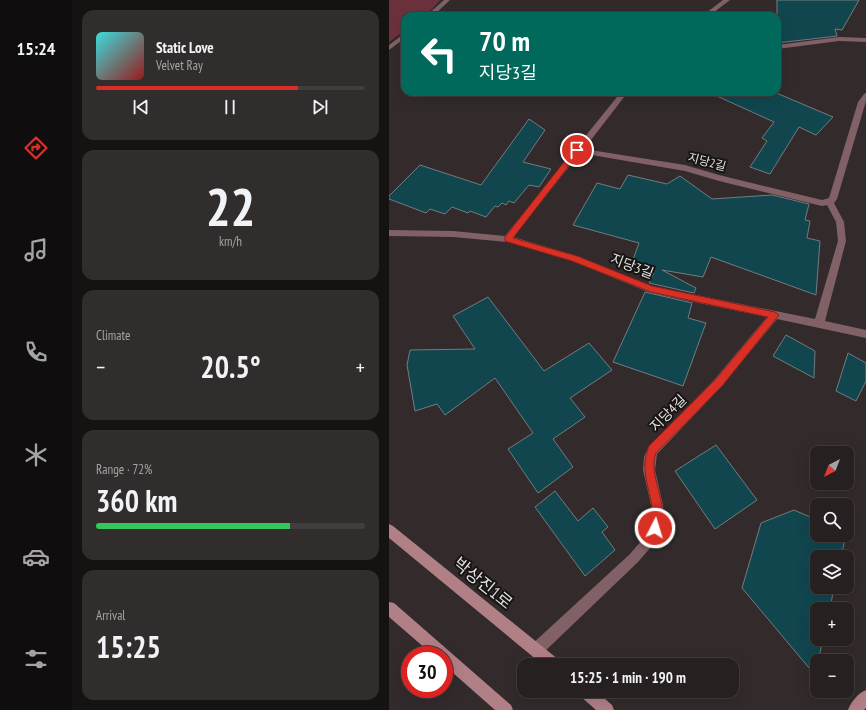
<!DOCTYPE html>
<meta charset="utf-8">
<style>
:root{--surface:#262020;--page:#322d2d;--text:#f1f3f6;--muted:#a4a3a5;--line:#423e3e;--accent:#d93025}
body{margin:0;font-family:"PT Sans Narrow","Noto Sans KR",sans-serif;background:var(--page);color:var(--text);height:100vh;display:flex;flex-direction:column;font-size:15px;white-space:nowrap}
*{box-sizing:border-box;margin:0}
p{font-size:13px;color:var(--muted)}
.icon{flex:none;width:22px;height:22px;fill:none;stroke:currentColor;stroke-width:2;stroke-linecap:round;stroke-linejoin:round}
.map{position:relative;flex:1;overflow:hidden}
.drawer{display:flex;flex-direction:column;gap:10px;padding:10px;background:#151212;width:317px}
.drawer>*{flex:none}
.top-card{position:absolute;left:12px;top:12px;width:380px;height:84px;border-radius:12px;box-shadow:0 4px 16px #0002,0 0 0 1px var(--line);background:#00695c;color:#fff;overflow:hidden}
.needle{width:26px;rotate:222deg}
.fabs{position:absolute;left:421px;top:446px;display:grid;gap:8px}
.fabs a{display:grid;place-items:center;width:44px;height:44px;border-radius:8px;background:var(--surface);box-shadow:0 4px 16px #0002,0 0 0 1px var(--line);font-size:20px}
.speed{position:absolute;left:12px;top:646px;display:flex;gap:8px;font-size:20px;font-weight:700;text-align:center}
.speed>*{display:grid;place-content:center;width:52px;height:52px;border-radius:50%;background:var(--surface);box-shadow:0 4px 16px #0002,0 0 0 1px var(--line);line-height:1}
.speed .limit{border:6px solid #d22;background:#fff;color:#111}
.pin{position:absolute;display:grid;place-items:center;width:34px;height:34px;color:#fff;margin:-17px;border:2px solid #fff;border-radius:50%;box-shadow:0 1px 4px #0007}
.me{position:absolute;width:44px;margin:-22px;rotate:5deg;stroke-linejoin:round;filter:drop-shadow(0 0 3px #0008)}
.turn{display:flex;align-items:center;gap:14px;height:84px;padding:0 12px;font-size:18px}
.turn .icon{width:52px;height:52px;stroke-width:2.5}
.turn b{display:block;font-size:28px;line-height:34px}
.big{font-size:30px;font-weight:700;line-height:1.1}
.drawer .tile{flex:1;display:flex;flex-direction:column;justify-content:center;gap:6px;min-width:0;padding:0 14px;border-radius:12px;background:var(--page)}
.drawer .dial{align-items:center;gap:0}
.dial b{font-size:52px;line-height:1}
.song{display:flex;align-items:center;gap:12px}
.cover{width:48px;height:48px;border-radius:6px;background:linear-gradient(135deg,hsl(180 70% 55%),hsl(0 70% 35%))}
.played{height:4px;border-radius:2px;background:linear-gradient(90deg,var(--accent) 75%,var(--line) 75%)}
.keys{display:flex;justify-content:space-around;direction:ltr}
.heat{display:flex;justify-content:space-between;align-items:center;font-size:22px;direction:ltr}
.charge{height:6px;border-radius:3px;background:linear-gradient(90deg,#34c759 72%,var(--line) 0)}
.trip{position:absolute;left:128px;top:658px;width:222px;height:40px;border-radius:12px;background:var(--surface);box-shadow:0 4px 16px #0002,0 0 0 1px var(--line);font-weight:700;line-height:40px;text-align:center}
main{display:flex;flex:1;min-height:0}
.menu{display:flex;flex-direction:column;width:72px;justify-content:space-around;align-items:center;background:#0f0d0d;color:var(--muted)}
.menu .icon{width:28px;height:28px}
.menu .current{color:var(--accent)}
.menu b{font-size:18px;color:var(--text)}
.map>svg:first-child{display:block}
</style>
<main>
<nav class="menu">
<b>15:24</b>
<svg class="icon current" aria-label="directions" viewBox="0 0 24 24"><path d="M12 3l9 9-9 9-9-9zM9 14v-3h6M13 9l2 2-2 2"/></svg>
<svg class="icon" aria-label="music" viewBox="0 0 24 24"><path d="M9 18V5l10-2v13"/><circle cx="6" cy="18" r="3"/><circle cx="16" cy="16" r="3"/></svg>
<svg class="icon" aria-label="phone" viewBox="0 0 24 24"><path d="M5 4h4l2 5-3 2q2 4 5 5l2-3 5 2v4C11 20 4 13 5 4z"/></svg>
<svg class="icon" aria-label="climate" viewBox="0 0 24 24"><path d="M12 3v18M4 7l16 10M4 17L20 7"/></svg>
<svg class="icon" aria-label="car" viewBox="0 0 24 24"><path d="M5 17H2v-5l4-1 3-4h7l3 4 3 1v5h-3M9 17h6M6 11h13"/><circle cx="7" cy="17" r="2"/><circle cx="17" cy="17" r="2"/></svg>
<svg class="icon" aria-label="filters" viewBox="0 0 24 24"><path d="M4 7h16M4 17h16"/><circle cx="9" cy="7" r="2"/><circle cx="15" cy="17" r="2"/></svg>
</nav>
<section class="drawer">
<div class="tile">
<div class="song"><i class="cover"></i><div><b>Static Love</b><p>Velvet Ray</p></div></div>
<div class="played"></div>
<div class="keys"><svg class="icon" aria-label="previous" viewBox="0 0 24 24"><path d="M18 5L8 12l10 7zM5 5v14"/></svg><svg class="icon" aria-label="pause" viewBox="0 0 24 24"><path d="M8 5v14M16 5v14"/></svg><svg class="icon" aria-label="next" viewBox="0 0 24 24"><path d="M6 5l10 7-10 7zM19 5v14"/></svg></div>
</div>
<div class="tile dial"><b>22</b><p>km/h</p></div>
<div class="tile"><p>Climate</p>
<div class="heat"><a>−</a><b class="big">20.5°</b><a>+</a></div>
</div>
<div class="tile"><p>Range · 72%</p><b class="big">360 km</b><div class="charge"></div></div>
<div class="tile"><p>Arrival</p><b class="big">15:25</b></div>
</section>
<div class="map">
<svg width="477" height="710" viewBox="0 0 477 710">
<rect width="100%" height="100%" fill="#322a2b"/>
<!-- green -->
<path fill="#6d313d" d="M0 0H51C38 16 35 16 16 16V30L0 42Z"/>
<!-- building -->
<path fill="#11464f" stroke="#727c7e" d="M388 0H470L453 30 446 29 448 36 388 43Z
M319 92H385L444 117 427 135 410 127 381 174 361 167 378 141 373 138 385 122Z
M140 119 156 130 134 162 162 169 150 187 140 185 125 203 120 201 117 205 113 203 109 207 106 206 97 217 81 211 79 213 63 207 56 214 41 209 37 213 0 199V196L31 165 92 185Z
M239 175 278 184 291 176 323 199 383 195 420 204 416 220 421 221 418 238 431 241 427 295 322 257 314 277 273 270 307 288 305 293 260 283 265 273 241 268 250 243 184 225 208 183 231 189Z
M256 292 303 303 299 318 317 323 294 386 224 362Z
M99 297 155 371 200 343 223 370 181 398 196 417 164 439 184 467 149 493 119 449 144 433 106 378 56 415 48 404 26 411 18 365 21 350 86 349 64 316Z
M397 335 426 351 425 378 384 356Z
M459 353 477 363V381L467 401 447 391Z
M327 445 368 500 326 529 286 471Z
M166 491 189 521 204 508 219 527 213 532 226 550 196 576 146 507Z
M405 510 428 520V535H457L452 557H428V587H445L441 609H428V639H434L426 675 353 588 372 523Z"/>
<g fill="none" stroke-linecap="round" stroke-linejoin="round">
<!-- lane -->
<path fill="#816166" fill-rule="evenodd" d="M55 0H61L44 16H37Z
M16 33V38L0 50V45Z"/>
<!-- street -->
<path fill="#816166" fill-rule="evenodd" d="M334 0H341L320 16H313Z
M450 37 477 38V42L450 41 388 49V45Z
M232 92H239L195 149 296 165 330 175 433 200 440 198 469 102 475 94 477 93V101L448 199 445 203 455 222 457 241 436 321 477 330V338L388 319 333 386 268 454 266 470 274 505 275 519 268 540 249 562 152 655 147 657 142 655 140 650 142 645 241 554 259 533 263 519 262 505 254 470 255 457 260 446 325 380 378 317 262 293 183 261 118 242 64 237 0 236V230L64 231 116 236ZM191 153 296 171 330 181 433 206 438 205 447 222 449 241 426 319 263 286 188 256 124 237Z"/>
<!-- secondary -->
<path fill="#b17f86" fill-rule="evenodd" d="M0 524 4 526 170 660 172 665H154L0 538Z
M0 602 5 603 122 705 124 710H106L55 665V655H44L0 617Z
M477 690V708L475 710H459C462 702 469 693 477 690Z
M189 691H207L223 705 225 710H207L191 696Z"/>
</g>
<!-- route -->
<path fill="#d93025" stroke="#8d1f18" d="M186 148H188L192 150 124 238 188 256 263 286 386 312 390 315 333 386 267 453C258 477 282 503 270 531L266 533 263 531 261 528C270 499 247 477 260 446L326 380 379 317 262 292 183 261 116 241V237Z"/>
<g text-anchor="middle" stroke-width="4" stroke-linejoin="round" paint-order="stroke">
<!-- far-street labels -->
<g font-size="12" fill="#e5e0e0" stroke="#171414">
<text transform="translate(318 162) rotate(15)" y="4">지당2길</text>
</g>
<!-- street labels -->
<g font-size="14" fill="#e5e0e0" stroke="#171414">
<text transform="translate(243 266) rotate(21)" y="5">지당3길</text>
<text transform="translate(279 413) rotate(-45)" y="5">지당4길</text>
</g>
<!-- near-street labels -->
<g font-size="17" fill="#e5e0e0" stroke="#171414">
<text transform="translate(94 583) rotate(39)" y="6">박상진1로</text>
</g>
</g>
</svg>
<div class="fabs">
<a><svg class="needle" viewBox="-14 -14 28 28"><path d="M0-13l5 13h-10z" fill="#e53935"/><path d="M0 13l5-13h-10z" fill="#a4a3a5"/></svg></a>
<a><svg class="icon" aria-label="search" viewBox="0 0 24 24"><circle cx="10" cy="10" r="6"/><path d="M15 15l6 6"/></svg></a>
<a><svg class="icon" aria-label="layers" viewBox="0 0 24 24"><path d="M12 4l9 5-9 5-9-5zM3 14l9 5 9-5"/></svg></a>
<a>+</a>
<a>−</a>
</div>
<div class="speed"><div class="limit">30</div></div>
<div class="pin" style="left:188px;top:150px;background:#d93025"><svg class="icon" aria-label="arrive" viewBox="0 0 24 24"><path d="M6 21V4h12l-3 4 3 4H6"/></svg></div>
<svg class="me" style="left:266px;top:528px" viewBox="-20 -20 40 40"><circle r="17" fill="#d93025" stroke="#fff" stroke-width="3"/><path d="M0-11L8 9 0 5-8 9z" fill="#fff"/></svg>
<div class="trip">15:25 · 1 min · 190 m</div>
<div class="top-card">
<div class="turn"><svg class="icon" aria-label="left" viewBox="0 0 24 24"><path d="M17 20v-9H6M10 6l-5 5 5 5"/></svg><div><b>70 m</b>지당3길</div></div>
</div>
</div>
</main>
